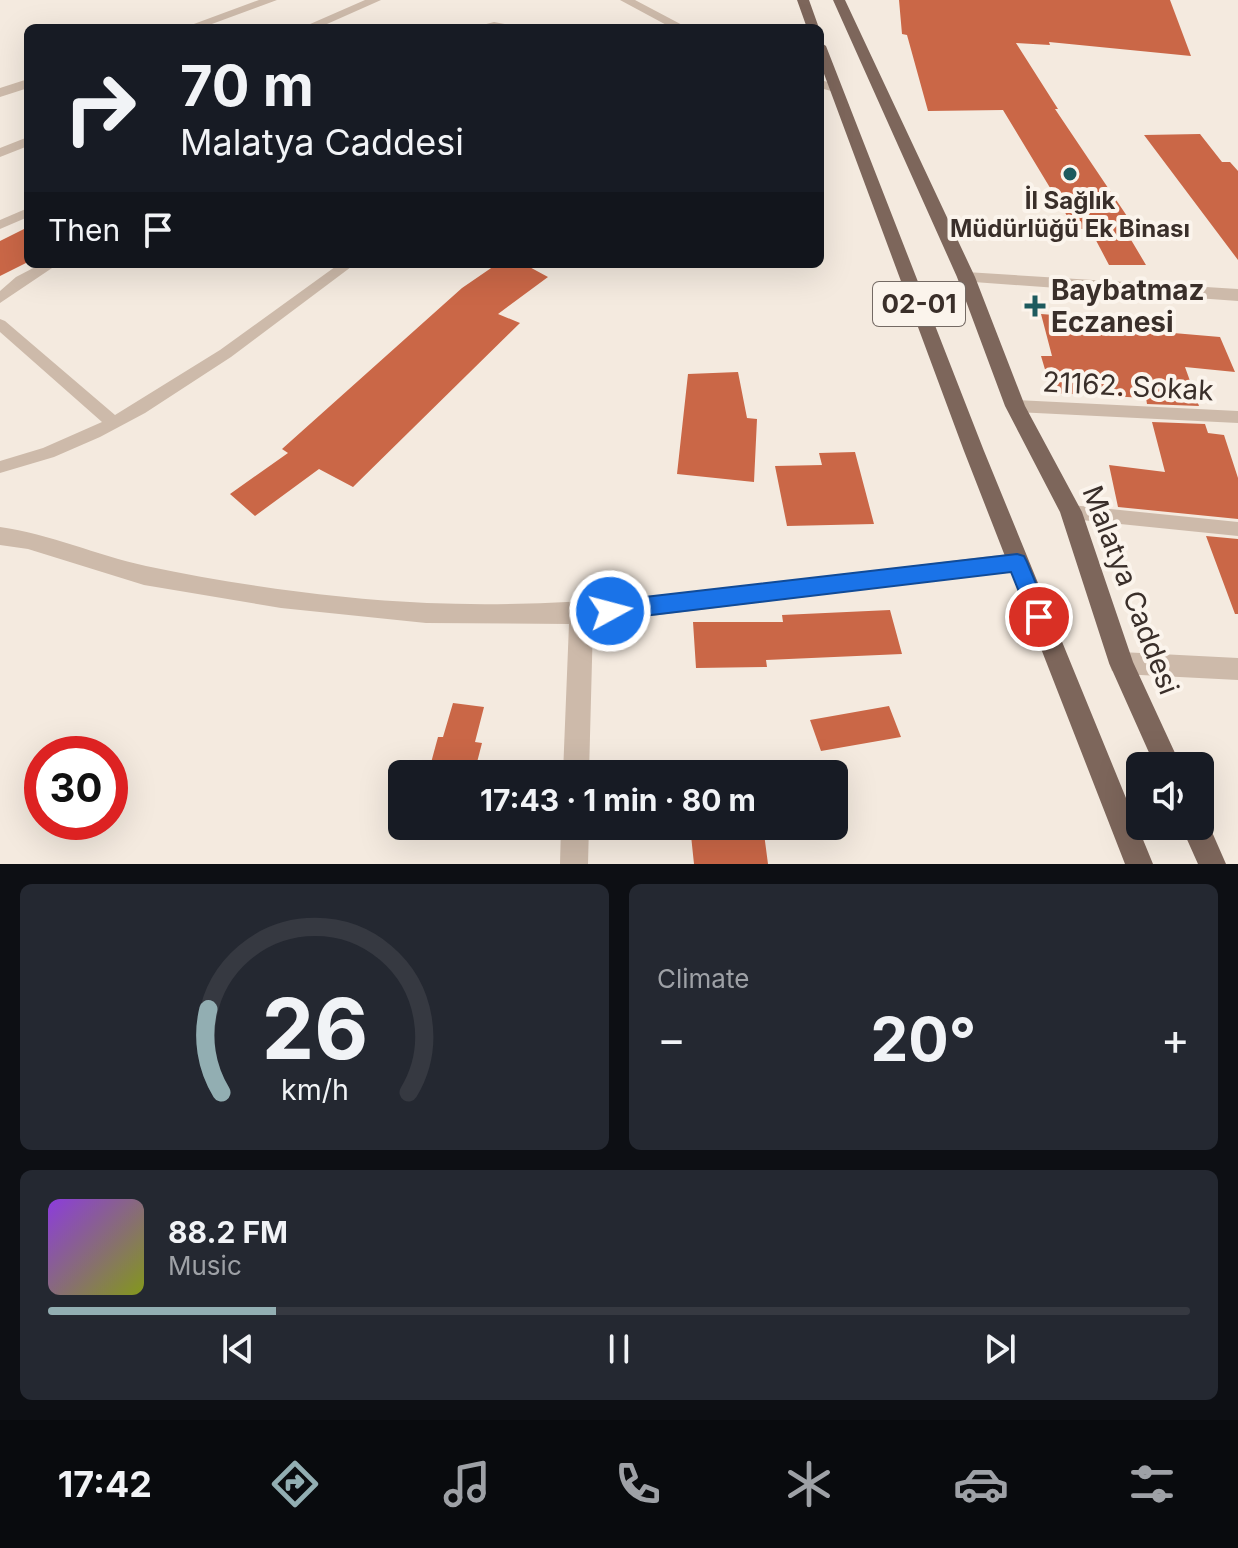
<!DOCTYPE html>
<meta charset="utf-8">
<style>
:root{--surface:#171b24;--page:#242831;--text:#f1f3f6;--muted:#9ea1a6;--line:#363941;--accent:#92aeb2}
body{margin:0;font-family:Inter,sans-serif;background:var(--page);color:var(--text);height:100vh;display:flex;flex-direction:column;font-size:30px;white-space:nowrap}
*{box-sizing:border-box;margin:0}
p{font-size:26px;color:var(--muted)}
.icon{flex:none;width:44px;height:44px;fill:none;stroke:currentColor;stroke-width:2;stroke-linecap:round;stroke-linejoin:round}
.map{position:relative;height:864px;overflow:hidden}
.sheet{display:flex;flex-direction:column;gap:20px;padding:20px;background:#0d0f14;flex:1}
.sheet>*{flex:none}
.top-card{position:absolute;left:24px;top:24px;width:800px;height:244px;border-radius:12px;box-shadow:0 8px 32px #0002;background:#171b24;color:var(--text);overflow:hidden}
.buttons{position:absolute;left:1126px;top:752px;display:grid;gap:16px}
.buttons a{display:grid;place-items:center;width:88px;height:88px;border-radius:12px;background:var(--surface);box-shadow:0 8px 32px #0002;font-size:40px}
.speed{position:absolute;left:24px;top:736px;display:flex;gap:16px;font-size:40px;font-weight:700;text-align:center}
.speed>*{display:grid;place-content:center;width:104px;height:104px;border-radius:50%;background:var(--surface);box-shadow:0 8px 32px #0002;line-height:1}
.speed .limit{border:12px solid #d22;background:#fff;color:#111}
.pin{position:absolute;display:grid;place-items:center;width:68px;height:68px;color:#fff;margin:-34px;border:4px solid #fff;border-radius:50%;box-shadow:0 2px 8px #0007}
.me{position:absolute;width:88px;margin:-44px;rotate:83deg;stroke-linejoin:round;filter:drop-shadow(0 0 6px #0008)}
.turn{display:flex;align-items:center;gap:28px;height:168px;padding:0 24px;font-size:36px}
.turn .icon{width:104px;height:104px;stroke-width:2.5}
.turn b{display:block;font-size:56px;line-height:68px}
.then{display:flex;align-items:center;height:76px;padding:0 24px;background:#0003;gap:16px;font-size:30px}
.big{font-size:60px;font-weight:700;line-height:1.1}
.sheet .card{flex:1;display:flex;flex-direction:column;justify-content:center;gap:12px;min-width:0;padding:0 28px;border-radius:12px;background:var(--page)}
.sheet .dial{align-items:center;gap:0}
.dial svg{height:208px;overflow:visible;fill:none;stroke:var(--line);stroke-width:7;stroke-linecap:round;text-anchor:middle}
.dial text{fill:var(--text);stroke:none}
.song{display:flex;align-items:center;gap:24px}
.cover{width:96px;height:96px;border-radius:12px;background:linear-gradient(135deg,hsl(270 70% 55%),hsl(70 70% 35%))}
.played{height:8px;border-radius:4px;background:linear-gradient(90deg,var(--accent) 20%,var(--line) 20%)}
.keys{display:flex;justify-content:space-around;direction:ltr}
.heat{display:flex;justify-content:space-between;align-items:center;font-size:44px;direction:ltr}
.sheet .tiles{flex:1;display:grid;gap:20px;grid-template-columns:1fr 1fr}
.card:last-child{grid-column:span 2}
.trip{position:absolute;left:388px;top:760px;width:460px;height:80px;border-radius:12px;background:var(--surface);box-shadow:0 8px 32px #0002;font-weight:700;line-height:80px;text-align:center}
.tab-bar{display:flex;height:128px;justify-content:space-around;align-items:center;background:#090b0e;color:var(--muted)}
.tab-bar .icon{width:56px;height:56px}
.tab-bar .active{color:var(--accent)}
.tab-bar b{font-size:36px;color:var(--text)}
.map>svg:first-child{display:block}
</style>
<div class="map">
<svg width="1238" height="864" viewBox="0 0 1238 864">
<rect width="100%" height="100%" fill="#f4eadf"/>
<!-- building -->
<path fill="#ca6747" d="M899 0H1170L1191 56 1049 42 1050 45 1016 43 1058 109H1055L1135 228H1124L1146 265H1109L1090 229H1075L1003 110 928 111 907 35 902 34Z
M1200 134 1222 162H1230L1238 171V260L1144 135Z
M28 227V262L0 276V241Z
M497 264H524L548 277 498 314 520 323 353 487 319 469 255 516 230 494 288 453 282 449 462 288Z
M1041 314 1094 318 1096 324 1150 328V331L1220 337 1235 372 1185 367 1199 406 1147 404 1146 398 1052 393 1041 356H1052Z
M738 372 747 418 757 419 754 482 677 474 688 374Z
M1152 422 1205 424 1208 433 1224 435 1238 478V519L1118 507 1109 465 1165 472Z
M855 452 874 524 787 526 775 466 822 465 819 453Z
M1206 536 1238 539V614H1235Z
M890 610 902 654 766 660 767 667 696 668 693 622H783L782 615Z
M453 703 484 707 475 742 482 743 474 774H428L438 737H443Z
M889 706 901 737 821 751 810 720Z
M690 826H763L768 864H694Z"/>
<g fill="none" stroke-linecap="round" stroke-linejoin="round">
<!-- lane -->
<path fill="#cdbaaa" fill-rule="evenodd" d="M494 22 515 26 517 28H471Z
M28 208V217L0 229V220Z
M41 264H58L0 303V291L16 277Z
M339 264H355L231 357 145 413 100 437 54 457 0 473V461L43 448 102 422 0 332V319L5 321 115 415 220 350Z
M1015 400 1238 411V423L1015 412 1007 406Z
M1071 505 1238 522V536L1071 519 1065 517 1062 512 1065 507Z"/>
<!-- street -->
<path fill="#cdbaaa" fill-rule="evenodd" d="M259 0H277L201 28H183Z
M365 0H381L318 28H301Z
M620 0H635L688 28H672Z
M28 79V88L0 97V88Z
M820 80 840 85 842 88 835 92 820 88Z
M28 137V146L0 157V148Z
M966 272 1238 289V301L960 281 957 277Z
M0 527C50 534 96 555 146 566 237 585 334 599 427 603 624 611 822 575 1017 553L1025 555 1028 562 1025 569 1017 571 593 623 589 774H563L569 624 426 623 281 608 144 585 28 549 0 545Z
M1121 652 1238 658V680L1121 674 1112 671 1109 663 1112 655Z
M561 826H589L588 864H560Z"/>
<!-- primary -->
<path fill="#7d665b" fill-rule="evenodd" d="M797 0H809L819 28H807Z
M833 0H845L975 277 1025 406 1082 512 1133 662 1181 766H1155L1109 663 1060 512 1005 406 957 277Z
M820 42 826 46 984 451 1153 864H1125L964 451 820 63Z
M1200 814 1205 816 1226 864H1198L1181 826H1200Z"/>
</g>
<!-- route -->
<path fill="#1a73e8" stroke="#114b97" stroke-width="2" d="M1017 554 1024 556 1027 562 1050 617 1047 624 1039 626 1032 624 1011 572 610 620 603 617 600 611 603 604 610 601Z"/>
<!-- markers -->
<g fill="#1d5a5e" stroke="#fbf4ec" stroke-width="3">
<circle cx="1070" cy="174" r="8"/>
<path d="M1031 294h8v8h8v8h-8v8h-8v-8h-8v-8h8z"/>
</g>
<g text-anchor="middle" stroke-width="8" stroke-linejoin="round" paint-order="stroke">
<!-- far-poi labels -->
<g font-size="24" font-weight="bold" fill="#3a2f2a" stroke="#fbf4ec">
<text x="1070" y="209">İl Sağlık<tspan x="1070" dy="28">Müdürlüğü Ek Binası</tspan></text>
</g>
<!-- shield labels -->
<rect fill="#fbf4ec" stroke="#746a64" stroke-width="2" x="873" y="282" width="92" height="44" rx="6"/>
<g font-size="26" font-weight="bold" fill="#3a2f2a">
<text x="919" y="313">02-01</text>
</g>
<!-- poi labels -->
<g font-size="28" font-weight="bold" fill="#3a2f2a" stroke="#fbf4ec" text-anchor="start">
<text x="1051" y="300">Baybatmaz<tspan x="1051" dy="32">Eczanesi</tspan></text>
</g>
<!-- street labels -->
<g font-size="28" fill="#3a2f2a" stroke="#fbf4ec">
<text transform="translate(1128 386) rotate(3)" y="10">21162. Sokak</text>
<text transform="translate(1131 590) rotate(69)" y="10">Malatya Caddesi</text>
</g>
</g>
</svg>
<div class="buttons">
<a><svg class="icon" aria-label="sound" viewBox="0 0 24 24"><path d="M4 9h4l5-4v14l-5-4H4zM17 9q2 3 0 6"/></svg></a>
</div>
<div class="speed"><div class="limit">30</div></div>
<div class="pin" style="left:1039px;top:617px;background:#d93025"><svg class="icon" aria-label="arrive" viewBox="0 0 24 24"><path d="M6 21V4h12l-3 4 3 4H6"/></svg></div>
<svg class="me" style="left:610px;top:611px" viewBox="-20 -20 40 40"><circle r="17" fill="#1a73e8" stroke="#fff" stroke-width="3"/><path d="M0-11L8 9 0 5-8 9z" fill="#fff"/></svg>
<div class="trip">17:43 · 1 min · 80 m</div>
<div class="top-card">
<div class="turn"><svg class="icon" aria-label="right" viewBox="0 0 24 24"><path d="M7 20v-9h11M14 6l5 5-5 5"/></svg><div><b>70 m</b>Malatya Caddesi</div></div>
<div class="then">Then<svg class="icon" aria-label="arrive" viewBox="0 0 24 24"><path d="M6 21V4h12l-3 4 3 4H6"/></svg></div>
</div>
</div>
<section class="sheet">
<div class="tiles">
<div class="card dial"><svg viewBox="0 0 100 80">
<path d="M14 69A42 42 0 1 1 86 69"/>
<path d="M14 69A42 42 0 0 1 9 37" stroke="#92aeb2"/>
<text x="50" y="56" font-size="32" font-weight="700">26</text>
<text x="50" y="72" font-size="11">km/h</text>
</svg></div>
<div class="card"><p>Climate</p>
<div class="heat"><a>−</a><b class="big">20°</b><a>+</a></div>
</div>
<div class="card">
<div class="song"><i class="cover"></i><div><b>88.2 FM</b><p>Music</p></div></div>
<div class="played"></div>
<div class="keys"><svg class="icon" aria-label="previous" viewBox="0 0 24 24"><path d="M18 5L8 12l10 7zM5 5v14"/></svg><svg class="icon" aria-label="pause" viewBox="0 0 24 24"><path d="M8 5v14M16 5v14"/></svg><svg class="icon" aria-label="next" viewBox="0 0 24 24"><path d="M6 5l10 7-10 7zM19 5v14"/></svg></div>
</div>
</div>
</section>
<nav class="tab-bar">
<b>17:42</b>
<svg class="icon active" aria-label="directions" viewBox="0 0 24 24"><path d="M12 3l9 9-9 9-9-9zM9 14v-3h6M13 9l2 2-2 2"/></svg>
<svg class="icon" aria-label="music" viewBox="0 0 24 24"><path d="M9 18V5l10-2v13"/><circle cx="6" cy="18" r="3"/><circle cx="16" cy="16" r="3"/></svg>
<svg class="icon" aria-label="phone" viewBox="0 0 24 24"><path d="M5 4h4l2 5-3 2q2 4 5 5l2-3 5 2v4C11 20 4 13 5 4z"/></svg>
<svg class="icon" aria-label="climate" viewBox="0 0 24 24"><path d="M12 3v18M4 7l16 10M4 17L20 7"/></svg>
<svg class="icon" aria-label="car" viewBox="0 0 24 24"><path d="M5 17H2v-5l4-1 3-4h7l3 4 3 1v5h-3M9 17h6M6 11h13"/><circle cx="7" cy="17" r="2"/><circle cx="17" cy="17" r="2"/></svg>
<svg class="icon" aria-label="filters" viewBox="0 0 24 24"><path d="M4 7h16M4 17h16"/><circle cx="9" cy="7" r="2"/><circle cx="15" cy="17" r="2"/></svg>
</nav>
